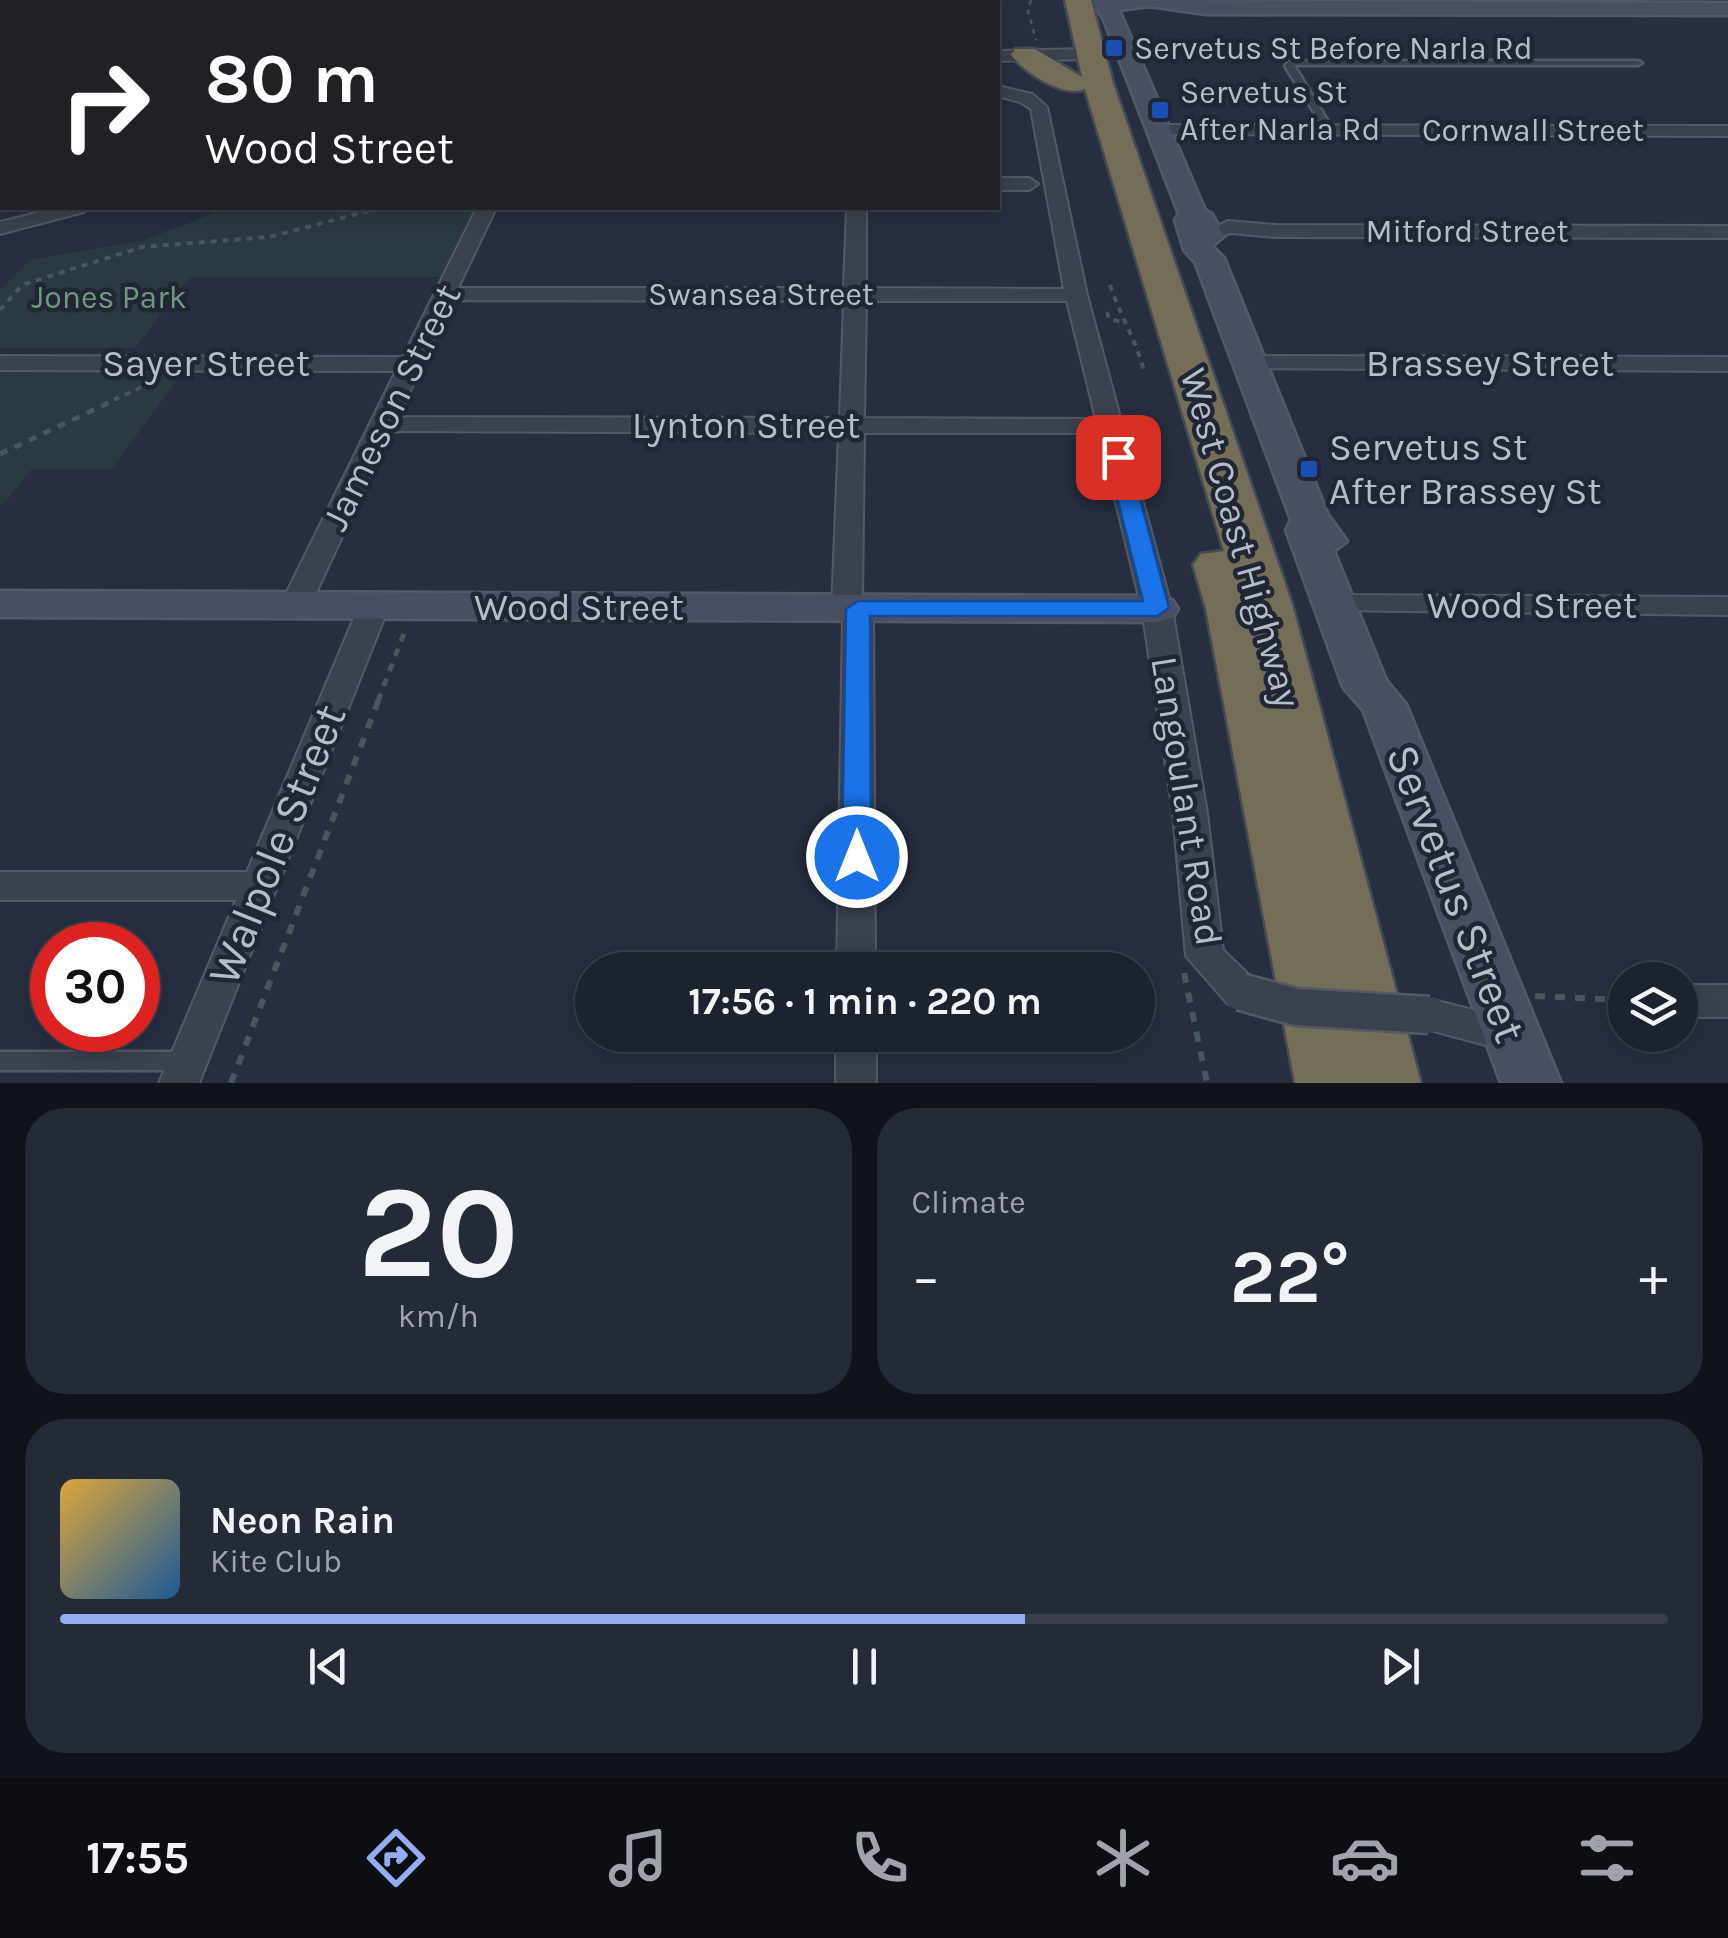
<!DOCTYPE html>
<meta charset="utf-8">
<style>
:root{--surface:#1d222f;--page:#252a37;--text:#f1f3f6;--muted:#a0a4aa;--line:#3b3f4b;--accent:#94adf2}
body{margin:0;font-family:Karla,sans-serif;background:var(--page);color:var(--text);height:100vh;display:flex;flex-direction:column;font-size:38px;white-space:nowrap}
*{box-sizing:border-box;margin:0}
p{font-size:32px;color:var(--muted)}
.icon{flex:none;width:55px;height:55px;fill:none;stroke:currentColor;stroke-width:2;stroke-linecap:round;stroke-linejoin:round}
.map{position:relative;height:1083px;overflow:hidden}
.details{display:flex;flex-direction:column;gap:25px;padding:25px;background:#10131a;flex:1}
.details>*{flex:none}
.hud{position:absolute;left:0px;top:0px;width:1000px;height:210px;box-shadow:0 5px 25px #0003,0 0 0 2px var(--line);background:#202124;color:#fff;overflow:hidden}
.buttons{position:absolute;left:1608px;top:962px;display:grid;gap:20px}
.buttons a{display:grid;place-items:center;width:90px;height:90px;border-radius:50%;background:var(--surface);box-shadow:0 5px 25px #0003,0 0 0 2px var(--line);font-size:50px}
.speed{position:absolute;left:30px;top:922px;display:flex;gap:20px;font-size:50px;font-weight:700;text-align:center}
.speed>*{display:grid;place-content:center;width:130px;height:130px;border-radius:50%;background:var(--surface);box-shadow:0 5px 25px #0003,0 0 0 2px var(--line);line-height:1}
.speed .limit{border:15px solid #d22;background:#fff;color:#111}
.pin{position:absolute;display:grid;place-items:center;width:85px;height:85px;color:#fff;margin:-42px;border-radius:20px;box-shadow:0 5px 15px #0006}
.me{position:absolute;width:110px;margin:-55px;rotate:0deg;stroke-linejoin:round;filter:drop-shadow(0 0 8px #0008)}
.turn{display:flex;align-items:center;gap:35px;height:210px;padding:0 40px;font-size:45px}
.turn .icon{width:130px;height:130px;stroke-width:2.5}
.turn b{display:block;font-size:70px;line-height:85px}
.big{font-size:75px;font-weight:700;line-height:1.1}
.details .widget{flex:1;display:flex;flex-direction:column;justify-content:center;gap:15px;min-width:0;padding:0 35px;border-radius:40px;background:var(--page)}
.details .dial{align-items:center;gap:0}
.dial b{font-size:130px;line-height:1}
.song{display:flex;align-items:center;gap:30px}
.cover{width:120px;height:120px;border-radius:15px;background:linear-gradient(135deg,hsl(40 70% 55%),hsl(210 70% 35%))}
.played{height:10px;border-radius:5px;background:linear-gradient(90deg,var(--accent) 60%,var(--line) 60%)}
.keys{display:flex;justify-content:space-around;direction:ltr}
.heat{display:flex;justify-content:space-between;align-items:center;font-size:55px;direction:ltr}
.details .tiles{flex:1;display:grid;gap:25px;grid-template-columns:1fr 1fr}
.widget:last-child{grid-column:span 2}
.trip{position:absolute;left:575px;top:952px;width:580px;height:100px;border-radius:50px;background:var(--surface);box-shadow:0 5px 25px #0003,0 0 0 2px var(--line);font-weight:700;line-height:100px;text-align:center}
.menu{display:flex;height:160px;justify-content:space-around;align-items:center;background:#0c0e13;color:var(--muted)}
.menu .icon{width:70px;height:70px}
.menu .on{color:var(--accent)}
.menu b{font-size:45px;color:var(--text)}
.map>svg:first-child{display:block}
</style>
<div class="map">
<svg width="1728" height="1083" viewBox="0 0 1728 1083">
<rect width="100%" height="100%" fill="#272e3f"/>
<!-- green -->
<path fill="#293a40" d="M227 208H477L444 277H190L135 348H0V290L30 260 141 241Z
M0 368 185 369 111 470 32 469 4 503H0Z"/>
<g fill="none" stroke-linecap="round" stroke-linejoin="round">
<!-- lane casing -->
<g stroke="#535966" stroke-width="5">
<path id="lane" d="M440 0H449L451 2H443Z
M1289 61H1638L1642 63 1638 65H1294L1333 130 1329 133 1325 130 1285 66Z
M0 1052H184L191 1055 194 1061 191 1067 184 1070H0Z"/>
</g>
<!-- street casing -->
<g stroke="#535966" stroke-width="4">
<path id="street" d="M4 0H46L47 2H6Z
M968 0H982V2H968Z
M998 51 1089 49 1097 54 1089 59 998 61Z
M0 63H2V73H0Z
M998 86 1032 94 1047 107 1087 295 1172 609 1207 813 1223 950 1255 981 1260 992 1255 1003 1241 1008 1227 1003 1186 956 1173 813 1142 609 1099 433H864L862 601 873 609 875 970H837L843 617 832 609 839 433 391 431 310 606 305 612H285L280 606 396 371 0 370V356L403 357 477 208H496L458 288H844L847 208H866V288L1064 289 1031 109 1020 102 998 96ZM452 300 844 301 840 418 398 417ZM866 301H1067L1096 419 864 418Z
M1158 125 1728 126V136L1152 134V126Z
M998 178H1029L1038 184 1029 190H998Z
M56 208H87L84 212 0 234V222Z
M1228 221 1275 225 1728 226V238L1275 237 1230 233 1208 241 1198 235Z
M1251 356 1728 357V371L1243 368 1239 363Z
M1335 595 1728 597V615L1325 610 1320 604 1325 598Z
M374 597 384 600 389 606 199 1083H159L236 900H0V872H247L359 606 364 600Z
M1680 985H1728V1017H1680Z
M1429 999 1526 1023 1532 1035 1526 1047 1512 1052 1415 1026 1410 1015 1415 1004Z
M836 1035H876V1083H836Z"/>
</g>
<!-- secondary casing -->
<g stroke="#535966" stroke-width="5">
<path id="secondary" d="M1091 0 1728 3V15L1205 14 1149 6 1119 10 1205 210 1212 214 1224 236 1212 246 1224 258 1328 515 1347 541 1334 551 1386 680 1406 704 1561 1083H1501L1363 710 1343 687 1286 530 1291 520 1195 262 1184 250 1175 220 1179 214 1104 20Z
M0 591 1157 596 1172 600 1178 609 1172 618 1157 622 0 617Z"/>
</g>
<!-- highway casing -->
<g stroke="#434956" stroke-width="5">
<path id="highway" d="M1065 0H1091L1113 83 1292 604 1421 1083H1295L1206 609 1193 565 1201 554 1224 551 1085 89C1064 98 1025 73 1011 55L1015 49H1035L1082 77Z"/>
</g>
<!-- path-far3 -->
<path stroke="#47575d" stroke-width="2.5" stroke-dasharray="5 5" stroke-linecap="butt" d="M88 0 83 2 110 0
M1031 0 1028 11 1036 40
M56 1 83 2"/>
<!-- path-far2 -->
<path stroke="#47575d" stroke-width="4" stroke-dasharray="6 6" stroke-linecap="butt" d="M1110 285C1120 315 1136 340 1144 371
M0 310 22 285 142 247 269 237 368 211 400 208
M1107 312 1109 319 1123 322
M103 405 148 384"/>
<!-- path-far1 -->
<path stroke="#47575d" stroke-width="5" stroke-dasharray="8 8" stroke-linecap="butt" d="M0 454 108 403
M378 701 406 628"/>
<!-- path -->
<path stroke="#47575d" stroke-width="6" stroke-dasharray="10 10" stroke-linecap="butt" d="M1184 973 1207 1083
M1535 996 1625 1000
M231 1083 379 699"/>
<!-- lane -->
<use href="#lane" fill="#3b414f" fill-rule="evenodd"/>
<!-- street -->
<use href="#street" fill="#3b414f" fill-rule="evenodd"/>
<!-- secondary -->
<use href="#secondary" fill="#494f62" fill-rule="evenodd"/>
<!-- highway -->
<use href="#highway" fill="#746d58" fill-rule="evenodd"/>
<!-- street-bridge casing -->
<g stroke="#535966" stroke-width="41" stroke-linecap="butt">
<path id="street-bridge" d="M1241 992 1296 1007 1429 1015"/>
</g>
<!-- street-bridge -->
<use href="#street-bridge" stroke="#3b414f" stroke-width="36"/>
</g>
<!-- route -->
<path fill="#1a73e8" stroke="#114b97" stroke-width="2.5" d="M1118 451 1129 457 1169 608 1157 616H870L871 857 867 864 857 868 846 864 842 857 846 609 858 601H1143L1107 457Z"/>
<!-- markers -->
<g fill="#1a4fb4" stroke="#202634" stroke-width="4">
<rect x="1104" y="38" width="20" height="20" rx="5"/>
<rect x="1150" y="100" width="20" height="20" rx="5"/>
<rect x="1299" y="459" width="20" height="20" rx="5"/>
</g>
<g text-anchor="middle" stroke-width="9" stroke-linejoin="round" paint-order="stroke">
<!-- far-poi labels -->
<g font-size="32" fill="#b7bcc9" stroke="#202634" text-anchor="start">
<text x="1134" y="59">Servetus St Before Narla Rd</text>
<text x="1180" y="103">Servetus St<tspan x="1180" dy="37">After Narla Rd</tspan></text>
</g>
<!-- far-street labels -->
<g font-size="32" fill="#b7bcc9" stroke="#202634">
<text x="1533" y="141">Cornwall Street</text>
<text x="1467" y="242">Mitford Street</text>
<text x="761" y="305">Swansea Street</text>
</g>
<!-- far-park labels -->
<g font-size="32" fill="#70997e" stroke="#202634">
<text x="109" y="308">Jones Park</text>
</g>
<!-- street labels -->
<g font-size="38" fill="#b7bcc9" stroke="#202634">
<text x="206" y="376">Sayer Street</text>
<text x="1490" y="376">Brassey Street</text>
<text transform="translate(391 407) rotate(-64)" y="13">Jameson Street</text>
<text x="746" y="438">Lynton Street</text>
<text transform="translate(1241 538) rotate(74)" y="13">West Coast Highway</text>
<text x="1532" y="618">Wood Street</text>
<text x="579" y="620">Wood Street</text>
<text transform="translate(1187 801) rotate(81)" y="13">Langoulant Road</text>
</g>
<!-- poi labels -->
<g font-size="38" fill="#b7bcc9" stroke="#202634" text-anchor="start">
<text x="1329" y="460">Servetus St<tspan x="1329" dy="44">After Brassey St</tspan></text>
</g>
<!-- near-street labels -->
<g font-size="45" fill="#b7bcc9" stroke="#202634">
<text transform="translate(276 844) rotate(-68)" y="16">Walpole Street</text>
<text transform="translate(1457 893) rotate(69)" y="16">Servetus Street</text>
</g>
</g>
</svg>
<div class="buttons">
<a><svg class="icon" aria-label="layers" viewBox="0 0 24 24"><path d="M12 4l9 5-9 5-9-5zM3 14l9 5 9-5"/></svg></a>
</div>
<div class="speed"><div class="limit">30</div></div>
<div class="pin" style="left:1118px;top:457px;background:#d93025"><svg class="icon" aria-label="arrive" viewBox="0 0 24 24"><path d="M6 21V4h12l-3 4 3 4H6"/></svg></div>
<svg class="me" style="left:857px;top:857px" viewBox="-20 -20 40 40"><circle r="17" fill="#1a73e8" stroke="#fff" stroke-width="3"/><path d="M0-11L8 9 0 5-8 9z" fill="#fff"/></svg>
<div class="trip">17:56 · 1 min · 220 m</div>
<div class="hud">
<div class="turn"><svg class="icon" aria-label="right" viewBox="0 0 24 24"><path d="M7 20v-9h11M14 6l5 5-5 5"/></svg><div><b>80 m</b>Wood Street</div></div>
</div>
</div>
<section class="details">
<div class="tiles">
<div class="widget dial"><b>20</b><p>km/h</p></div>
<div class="widget"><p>Climate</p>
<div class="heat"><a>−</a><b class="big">22°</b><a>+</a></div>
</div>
<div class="widget">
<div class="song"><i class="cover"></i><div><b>Neon Rain</b><p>Kite Club</p></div></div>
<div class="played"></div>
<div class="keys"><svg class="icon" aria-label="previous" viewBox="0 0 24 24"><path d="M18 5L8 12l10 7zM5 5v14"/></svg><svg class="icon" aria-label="pause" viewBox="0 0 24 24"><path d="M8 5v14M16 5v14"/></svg><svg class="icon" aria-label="next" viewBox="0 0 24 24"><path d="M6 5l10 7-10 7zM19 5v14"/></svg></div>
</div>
</div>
</section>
<nav class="menu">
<b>17:55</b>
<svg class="icon on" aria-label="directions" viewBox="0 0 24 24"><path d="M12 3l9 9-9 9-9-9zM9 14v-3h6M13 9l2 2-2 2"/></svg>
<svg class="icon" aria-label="music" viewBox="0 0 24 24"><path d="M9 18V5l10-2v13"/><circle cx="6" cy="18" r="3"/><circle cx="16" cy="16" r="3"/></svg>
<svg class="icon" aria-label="phone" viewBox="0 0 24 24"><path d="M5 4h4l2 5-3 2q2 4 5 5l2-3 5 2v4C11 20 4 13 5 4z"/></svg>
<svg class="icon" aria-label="climate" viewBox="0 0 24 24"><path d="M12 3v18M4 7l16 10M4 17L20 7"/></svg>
<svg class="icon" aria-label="car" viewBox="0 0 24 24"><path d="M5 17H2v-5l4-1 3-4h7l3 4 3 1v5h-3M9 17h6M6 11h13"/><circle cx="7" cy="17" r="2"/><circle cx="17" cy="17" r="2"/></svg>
<svg class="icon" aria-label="filters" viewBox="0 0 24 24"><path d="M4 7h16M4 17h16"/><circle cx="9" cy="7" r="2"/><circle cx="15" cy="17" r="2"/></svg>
</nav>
